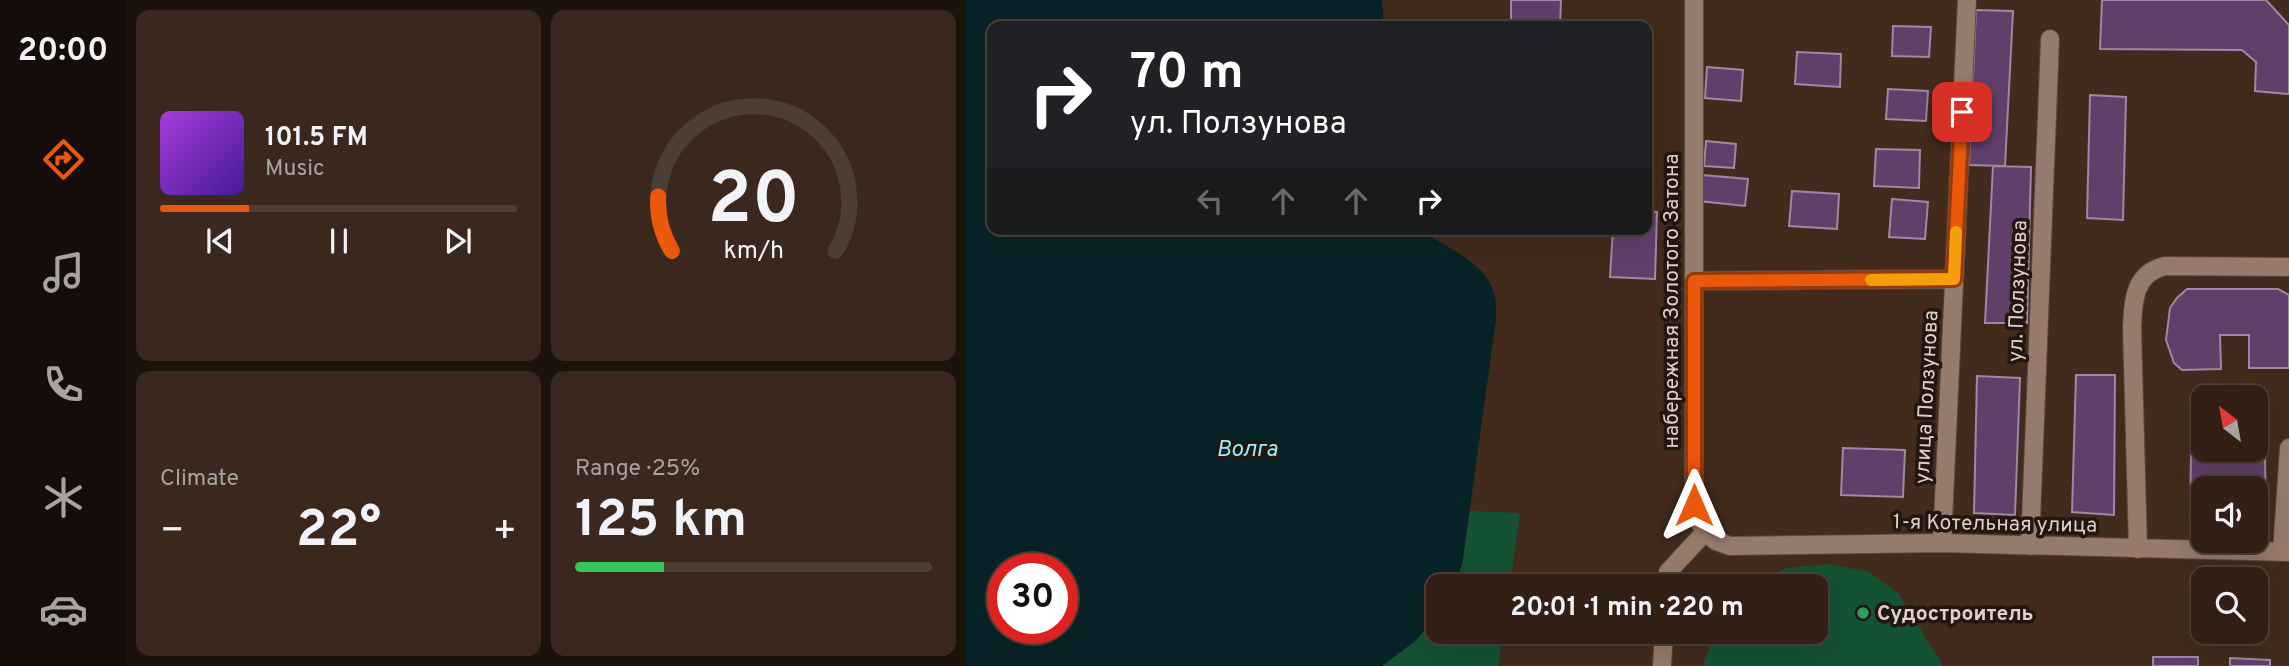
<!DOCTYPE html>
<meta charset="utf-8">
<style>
:root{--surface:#322016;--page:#3a281f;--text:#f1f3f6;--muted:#a8a3a1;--line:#4d3e35;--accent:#ea580c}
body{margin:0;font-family:Overpass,sans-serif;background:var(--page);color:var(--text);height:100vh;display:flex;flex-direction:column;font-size:26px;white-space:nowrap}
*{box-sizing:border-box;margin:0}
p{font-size:23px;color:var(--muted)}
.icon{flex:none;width:38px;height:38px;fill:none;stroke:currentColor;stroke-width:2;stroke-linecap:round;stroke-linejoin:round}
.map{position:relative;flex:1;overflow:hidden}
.drawer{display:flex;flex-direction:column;gap:10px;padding:10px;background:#1c120c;width:840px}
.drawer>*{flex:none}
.banner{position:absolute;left:21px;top:21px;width:665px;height:214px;border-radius:14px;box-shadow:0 7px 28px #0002,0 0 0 2px var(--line);background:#202124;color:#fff;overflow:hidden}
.needle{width:46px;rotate:329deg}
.tools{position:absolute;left:1225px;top:385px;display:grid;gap:14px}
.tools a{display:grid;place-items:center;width:77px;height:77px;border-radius:14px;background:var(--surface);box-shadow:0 7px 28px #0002,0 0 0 2px var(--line);font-size:35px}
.speed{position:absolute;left:21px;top:553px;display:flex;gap:14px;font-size:35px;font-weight:700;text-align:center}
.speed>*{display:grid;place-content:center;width:91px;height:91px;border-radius:50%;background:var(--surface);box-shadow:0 7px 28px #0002,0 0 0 2px var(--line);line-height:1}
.speed .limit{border:10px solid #d22;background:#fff;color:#111}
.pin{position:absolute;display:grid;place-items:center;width:60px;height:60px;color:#fff;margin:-30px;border-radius:14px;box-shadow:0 4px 10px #0006}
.me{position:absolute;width:77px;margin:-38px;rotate:0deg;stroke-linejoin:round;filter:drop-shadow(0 0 5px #0008)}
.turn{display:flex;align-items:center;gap:24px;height:147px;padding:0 28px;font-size:32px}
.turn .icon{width:91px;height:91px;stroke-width:2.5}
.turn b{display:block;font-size:49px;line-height:60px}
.lanes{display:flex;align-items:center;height:66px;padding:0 28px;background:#0003;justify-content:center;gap:35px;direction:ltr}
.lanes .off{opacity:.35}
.big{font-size:52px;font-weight:700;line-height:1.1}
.drawer .tile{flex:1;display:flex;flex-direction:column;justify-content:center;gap:10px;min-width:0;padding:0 24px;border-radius:14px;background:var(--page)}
.drawer .dial{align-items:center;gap:0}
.dial svg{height:182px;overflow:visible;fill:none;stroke:var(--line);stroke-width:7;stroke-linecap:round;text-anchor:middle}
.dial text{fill:var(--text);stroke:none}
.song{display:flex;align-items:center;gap:21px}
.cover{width:84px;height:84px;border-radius:10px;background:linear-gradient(135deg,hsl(280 70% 55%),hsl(260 70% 35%))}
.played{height:7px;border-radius:4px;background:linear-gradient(90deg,var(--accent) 25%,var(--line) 25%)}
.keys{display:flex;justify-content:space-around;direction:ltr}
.heat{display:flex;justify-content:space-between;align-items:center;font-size:38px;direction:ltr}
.charge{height:10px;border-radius:5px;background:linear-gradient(90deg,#34c759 25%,var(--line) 0)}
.drawer .tiles{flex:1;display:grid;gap:10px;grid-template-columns:repeat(2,1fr)}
.trip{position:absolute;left:460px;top:574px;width:402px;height:70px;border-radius:14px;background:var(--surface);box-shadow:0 7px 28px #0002,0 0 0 2px var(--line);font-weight:700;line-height:70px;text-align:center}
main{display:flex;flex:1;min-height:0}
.tabs{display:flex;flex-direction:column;width:126px;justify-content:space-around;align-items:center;background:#140d09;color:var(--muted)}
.tabs .icon{width:49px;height:49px}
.tabs .on{color:var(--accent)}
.tabs b{font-size:32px;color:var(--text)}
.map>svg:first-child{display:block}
</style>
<main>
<nav class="tabs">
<b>20:00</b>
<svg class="icon on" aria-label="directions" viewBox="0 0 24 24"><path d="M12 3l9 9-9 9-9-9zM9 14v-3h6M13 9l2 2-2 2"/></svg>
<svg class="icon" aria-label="music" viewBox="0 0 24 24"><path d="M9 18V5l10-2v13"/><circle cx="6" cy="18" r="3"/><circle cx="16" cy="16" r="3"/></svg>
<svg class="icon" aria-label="phone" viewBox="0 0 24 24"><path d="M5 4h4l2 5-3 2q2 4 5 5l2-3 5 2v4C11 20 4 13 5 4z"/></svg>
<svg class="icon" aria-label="climate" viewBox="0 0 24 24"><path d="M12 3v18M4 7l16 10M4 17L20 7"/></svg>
<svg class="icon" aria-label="car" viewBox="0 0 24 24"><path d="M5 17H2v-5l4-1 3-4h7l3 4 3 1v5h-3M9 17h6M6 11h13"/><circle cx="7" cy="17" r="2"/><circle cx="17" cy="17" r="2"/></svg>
</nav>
<section class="drawer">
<div class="tiles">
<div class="tile">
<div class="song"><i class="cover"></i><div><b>101.5 FM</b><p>Music</p></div></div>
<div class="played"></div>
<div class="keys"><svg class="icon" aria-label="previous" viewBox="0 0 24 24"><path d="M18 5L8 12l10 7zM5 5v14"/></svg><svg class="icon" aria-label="pause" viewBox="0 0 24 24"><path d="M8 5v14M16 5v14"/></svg><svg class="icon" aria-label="next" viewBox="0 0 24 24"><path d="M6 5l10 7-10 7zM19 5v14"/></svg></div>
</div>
<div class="tile dial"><svg viewBox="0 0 100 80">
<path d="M14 69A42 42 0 1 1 86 69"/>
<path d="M14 69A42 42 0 0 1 8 45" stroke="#ea580c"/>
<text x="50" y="56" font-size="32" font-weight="700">20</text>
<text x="50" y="72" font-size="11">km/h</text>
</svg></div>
<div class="tile"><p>Climate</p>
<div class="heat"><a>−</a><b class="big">22°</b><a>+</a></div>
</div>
<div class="tile"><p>Range · 25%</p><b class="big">125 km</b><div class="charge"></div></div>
</div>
</section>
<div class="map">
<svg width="1323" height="666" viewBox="0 0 1323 666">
<rect width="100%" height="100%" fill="#422b1d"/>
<!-- green -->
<path fill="#145234" d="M504 511 554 513 544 586H488L496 565Z
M863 564 903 572 933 594 977 666H737L748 632H850V586H783L820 568Z
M472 615V632H537L532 666H416L449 641Z"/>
<!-- water -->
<path fill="#082327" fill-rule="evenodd" d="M0 0H416L418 26H26V229H455C479 249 519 260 528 293 531 301 530 311 530 320L496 565 488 586H472V615L449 641 416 666H0ZM37 569H96V628H37Z"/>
<!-- building -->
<path fill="#623f6b" stroke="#9d89a2" stroke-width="2" d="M545 0H595L594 26H545Z
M1136 0H1300L1323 25V94L1289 91 1290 62 1276 50 1134 49Z
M1010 10 1047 11 1039 166 1003 165Z
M927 26 965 27 963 57 926 56Z
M831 52 875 54 874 87 829 84Z
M741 67 777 70 775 101 739 98Z
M922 89 962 91 960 121 920 119Z
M1124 95 1160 97 1157 220 1121 218Z
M740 141 770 144 768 168 738 166Z
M910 149 954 150 953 188 908 186Z
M1027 166 1065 167 1061 323H1019Z
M736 175 782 179 779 206 733 201Z
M826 191 873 194 871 229 823 226Z
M926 199 962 202 959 239 923 237Z
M681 211 691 212 689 279 644 277 647 229H681Z
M1221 289H1312L1323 295V368H1283V335H1254L1255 369 1216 370 1208 363 1200 340 1204 308 1211 298Z
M1110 375H1149L1148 515 1106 512Z
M1011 376 1054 378 1049 515 1008 513Z
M877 448 939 450 937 497 875 495Z
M1225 452 1299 454 1300 515H1290V488H1237V515H1224Z
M1187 657H1232V666H1187Z
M1264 658 1304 660V666H1264Z"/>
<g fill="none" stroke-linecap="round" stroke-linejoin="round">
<!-- street casing -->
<g stroke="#5b483c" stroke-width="20">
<path id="street" d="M728 281 988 279
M739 532 750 541 764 546 976 543 1323 552
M976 543 1001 0
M1064 546 1084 39
M1172 549 1166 327C1167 299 1169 273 1199 266L1323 267
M1316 552 1323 448
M701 586 702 572 739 532 732 519 728 505V0
M696 666 698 632"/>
</g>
<!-- street -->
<use href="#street" stroke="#967a6b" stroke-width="18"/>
</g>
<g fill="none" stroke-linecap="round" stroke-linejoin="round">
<!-- route casing -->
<g stroke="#983908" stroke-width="18">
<path id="route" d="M728 505V281L988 279 996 112"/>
</g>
<!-- route -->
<use href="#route" stroke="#ea580c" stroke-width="12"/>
<!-- slow -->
<path stroke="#f59e0b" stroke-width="12" d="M905 280 988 279 990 232"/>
</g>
<!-- markers -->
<circle fill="#2e9e5b" stroke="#211610" stroke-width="2.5" cx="897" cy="613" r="7"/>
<g text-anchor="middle" stroke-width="7" stroke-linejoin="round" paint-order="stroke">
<!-- street labels -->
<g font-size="21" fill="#dfcfc7" stroke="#211610">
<text transform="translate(1051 291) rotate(-88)" y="7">ул. Ползунова</text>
<text transform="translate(705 301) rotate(-90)" y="7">набережная Золотого Затона</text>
<text transform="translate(960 397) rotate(-87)" y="7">улица Ползунова</text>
<text transform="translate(1029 523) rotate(1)" y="7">1-я Котельная улица</text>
</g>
<!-- poi labels -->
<g font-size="21" font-weight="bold" fill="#dfcfc7" stroke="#211610" text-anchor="start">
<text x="911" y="620">Судостроитель</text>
</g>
<!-- water labels -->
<g font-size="23" font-style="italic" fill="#93f0fe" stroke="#211610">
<text x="281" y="456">Волга</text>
</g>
</g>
</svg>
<div class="tools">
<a><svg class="needle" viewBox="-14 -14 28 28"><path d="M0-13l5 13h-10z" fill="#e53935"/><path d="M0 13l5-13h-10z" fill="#a8a3a1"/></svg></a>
<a><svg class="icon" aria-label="sound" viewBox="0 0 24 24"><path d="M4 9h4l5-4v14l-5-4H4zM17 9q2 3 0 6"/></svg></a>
<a><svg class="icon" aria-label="search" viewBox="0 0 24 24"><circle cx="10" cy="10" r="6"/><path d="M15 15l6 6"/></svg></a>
</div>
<div class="speed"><div class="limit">30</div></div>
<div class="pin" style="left:996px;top:112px;background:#d93025"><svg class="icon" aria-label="arrive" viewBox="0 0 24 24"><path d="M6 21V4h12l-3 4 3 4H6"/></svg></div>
<svg class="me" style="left:728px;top:505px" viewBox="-20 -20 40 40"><path d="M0-17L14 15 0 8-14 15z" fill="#ea580c" stroke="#fff" stroke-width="4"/></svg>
<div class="trip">20:01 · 1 min · 220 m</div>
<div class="banner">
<div class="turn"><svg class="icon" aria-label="right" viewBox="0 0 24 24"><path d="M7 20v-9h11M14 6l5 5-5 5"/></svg><div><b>70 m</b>ул. Ползунова</div></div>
<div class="lanes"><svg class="icon off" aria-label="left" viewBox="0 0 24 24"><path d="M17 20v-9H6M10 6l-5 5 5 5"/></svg><svg class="icon off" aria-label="ahead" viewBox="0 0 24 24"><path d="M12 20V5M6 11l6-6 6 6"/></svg><svg class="icon off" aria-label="ahead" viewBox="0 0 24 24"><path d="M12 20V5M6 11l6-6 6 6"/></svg><svg class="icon" aria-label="right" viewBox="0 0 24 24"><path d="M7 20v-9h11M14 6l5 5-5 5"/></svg></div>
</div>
</div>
</main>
